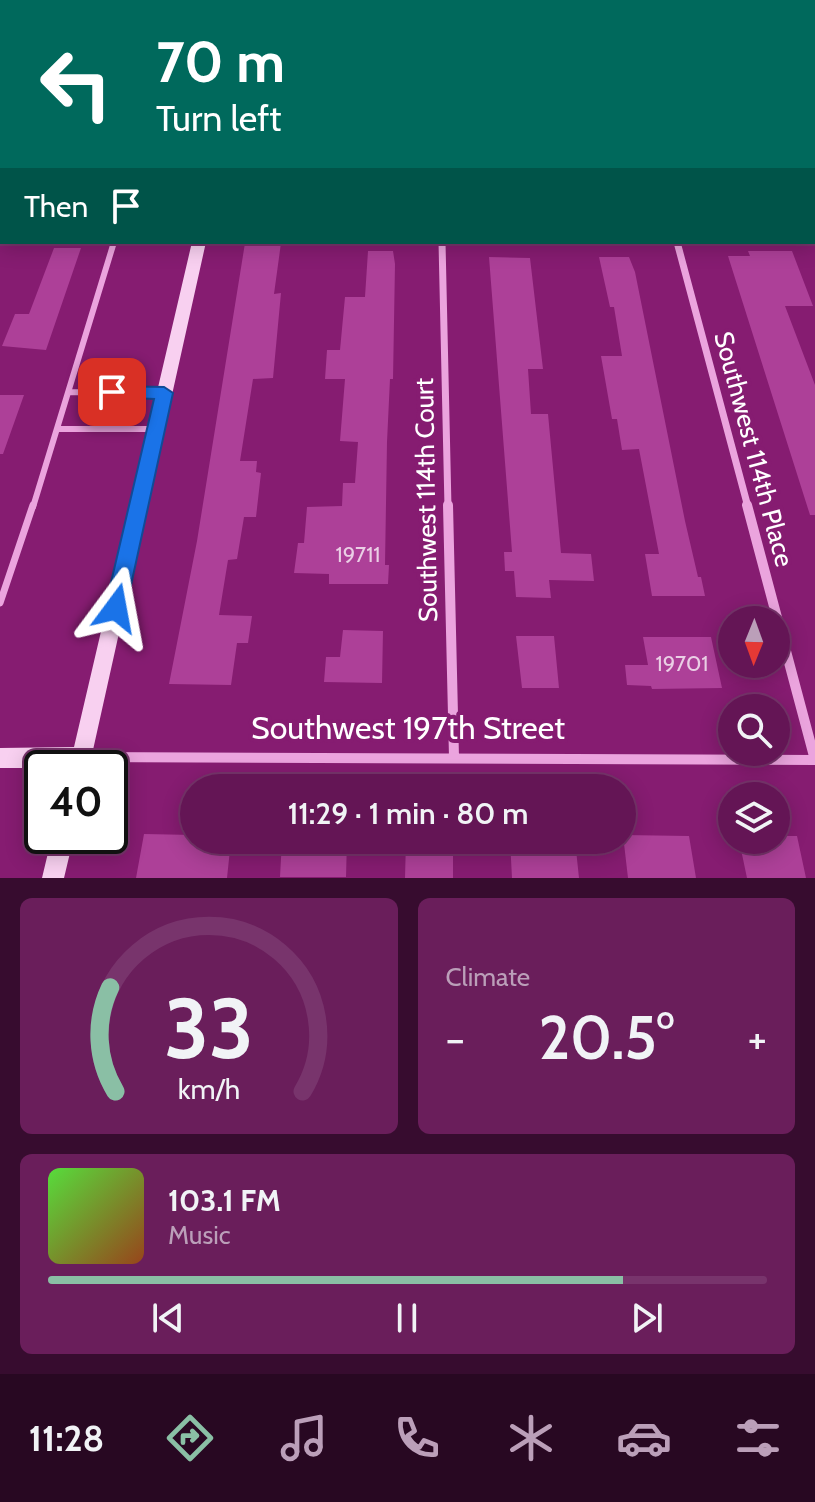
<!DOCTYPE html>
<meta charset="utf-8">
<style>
:root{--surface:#641555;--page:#6a1e5b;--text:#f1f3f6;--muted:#bb9fb9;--line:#78346c;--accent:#8abfa5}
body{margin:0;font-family:Cabin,sans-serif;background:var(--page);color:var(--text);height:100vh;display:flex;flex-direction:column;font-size:30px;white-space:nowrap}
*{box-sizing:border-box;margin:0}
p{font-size:26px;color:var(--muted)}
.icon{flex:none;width:44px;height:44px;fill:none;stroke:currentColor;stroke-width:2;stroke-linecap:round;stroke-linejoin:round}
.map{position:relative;height:878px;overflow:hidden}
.sheet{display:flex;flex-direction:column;gap:20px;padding:20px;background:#370c2f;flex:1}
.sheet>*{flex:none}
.banner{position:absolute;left:0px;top:0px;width:816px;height:244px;box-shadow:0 4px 20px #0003,0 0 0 2px var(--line);background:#00695c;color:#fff;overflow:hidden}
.needle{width:52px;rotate:181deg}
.fabs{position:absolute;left:718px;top:606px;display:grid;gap:16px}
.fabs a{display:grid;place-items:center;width:72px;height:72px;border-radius:50%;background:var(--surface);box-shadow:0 4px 20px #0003,0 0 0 2px var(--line);font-size:40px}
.speed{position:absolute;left:24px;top:750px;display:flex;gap:16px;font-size:40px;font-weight:700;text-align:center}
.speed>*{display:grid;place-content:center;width:104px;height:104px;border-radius:50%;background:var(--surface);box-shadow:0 4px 20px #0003,0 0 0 2px var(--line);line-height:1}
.speed .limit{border:4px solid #111;border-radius:12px;background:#fff;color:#111}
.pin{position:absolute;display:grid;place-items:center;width:68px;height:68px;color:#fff;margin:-34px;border-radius:16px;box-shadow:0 4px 12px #0006}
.me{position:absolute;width:88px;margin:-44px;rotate:13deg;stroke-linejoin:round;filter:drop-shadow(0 0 6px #0008)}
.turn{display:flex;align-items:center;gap:28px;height:168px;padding:0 24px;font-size:36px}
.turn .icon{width:104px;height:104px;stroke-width:2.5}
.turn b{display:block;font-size:56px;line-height:68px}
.then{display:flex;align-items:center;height:76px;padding:0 24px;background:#0003;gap:16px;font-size:30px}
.big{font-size:60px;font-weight:600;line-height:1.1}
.sheet .widget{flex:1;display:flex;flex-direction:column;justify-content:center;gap:12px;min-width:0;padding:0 28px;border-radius:12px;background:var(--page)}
.sheet .dial{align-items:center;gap:0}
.dial svg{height:208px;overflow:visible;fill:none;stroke:var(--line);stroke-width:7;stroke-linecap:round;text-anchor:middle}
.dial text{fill:var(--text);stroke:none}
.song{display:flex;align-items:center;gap:24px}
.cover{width:96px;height:96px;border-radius:12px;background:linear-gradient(135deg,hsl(110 70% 55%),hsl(20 70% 35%))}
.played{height:8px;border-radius:4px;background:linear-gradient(90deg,var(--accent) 80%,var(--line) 80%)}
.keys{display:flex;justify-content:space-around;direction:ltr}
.heat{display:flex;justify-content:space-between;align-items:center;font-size:44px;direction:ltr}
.sheet .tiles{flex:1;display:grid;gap:20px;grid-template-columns:1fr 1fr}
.widget:last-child{grid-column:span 2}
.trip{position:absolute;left:180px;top:774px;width:456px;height:80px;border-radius:40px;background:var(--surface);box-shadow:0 4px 20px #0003,0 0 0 2px var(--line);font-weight:600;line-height:80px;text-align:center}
.tabs{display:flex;height:128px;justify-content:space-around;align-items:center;background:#280822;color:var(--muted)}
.tabs .icon{width:56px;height:56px}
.tabs .active{color:var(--accent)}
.tabs b{font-size:36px;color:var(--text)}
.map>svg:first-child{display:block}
</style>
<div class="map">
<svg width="815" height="878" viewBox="0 0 815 878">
<rect width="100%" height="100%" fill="#861c71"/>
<!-- building -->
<path fill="#ad4098" d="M245 243H281L274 294 281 293 273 378 253 379 240 461H257L256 472 261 473 256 517H244L237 559 228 560 219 615 252 616 248 643H237L231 685 169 684 197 541Z
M54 248H81L46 350 2 346 15 314H29Z
M368 251H393L395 264 393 379H390L387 442 385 565H389L388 584H329V574L294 573 298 543H304L307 507 342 506 343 483H355L358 442 340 441 345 379H325L327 350H340L345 297H365Z
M748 251H792L813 306H785L815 385V515H810L728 256H750Z
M489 257 530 258 543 369H528L531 414H548L561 553 591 554 594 581 549 580 551 598 516 597 514 571H505L504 552H512Z
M599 257H629L635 272 685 521 698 577H701L705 596H652L645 554H659L639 449 622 450 617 419H612L601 356H622L614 307H610Z
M0 395H24L3 454H0Z
M343 630 383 631 382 683 324 682 326 657H340Z
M516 636H554L559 688H522Z
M643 637H711L722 688 652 689 651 686 627 685 625 665H648Z
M144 834 194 835V840H231L227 878H136Z
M623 835 689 836 696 878H628Z
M776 836H797L806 878H747L739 840H776Z
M282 840H347L346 877H280Z
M406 840H453V878H405Z
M510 840H575L579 878H512Z"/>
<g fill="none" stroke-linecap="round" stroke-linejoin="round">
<!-- lane-far1 -->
<path stroke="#eba4de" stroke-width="6" d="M70 392 164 393
M59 429H153
M33 507 114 242"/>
<!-- lane -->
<path stroke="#eba4de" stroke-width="7" d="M0 603 33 505"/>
<!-- street-far1 -->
<path stroke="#eba4de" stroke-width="7" d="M442 242 448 507
M677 242 748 507"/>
<!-- street -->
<path stroke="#eba4de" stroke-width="10" d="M448 505 454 757
M747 505 815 760
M82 757 815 760"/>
<!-- secondary -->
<path fill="#f8d0f0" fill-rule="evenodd" d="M0 63H2V69H0Z
M814 63H815V69H814Z
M192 242H206L89 768H0V748L74 747Z
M52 836H74L64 878H42Z"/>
</g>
<!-- route -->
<path fill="#1a73e8" stroke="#114b97" stroke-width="2" d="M112 386 164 387 173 393 126 608 123 614 116 617 108 614 105 608 154 399 106 397 103 392 106 388Z"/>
<g text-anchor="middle" stroke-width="8" stroke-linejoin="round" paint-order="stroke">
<!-- number labels -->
<g font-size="22" fill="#eacfe5">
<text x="358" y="562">19711</text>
<text x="682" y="671">19701</text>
</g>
<!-- street labels -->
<g font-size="26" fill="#fff" stroke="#861c71">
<text transform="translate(754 449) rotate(75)" y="9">Southwest 114th Place</text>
<text transform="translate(426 500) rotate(-91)" y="9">Southwest 114th Court</text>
</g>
<!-- near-street labels -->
<g font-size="32" fill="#fff" stroke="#861c71">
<text x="408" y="739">Southwest 197th Street</text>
</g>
</g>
</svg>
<div class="fabs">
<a><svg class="needle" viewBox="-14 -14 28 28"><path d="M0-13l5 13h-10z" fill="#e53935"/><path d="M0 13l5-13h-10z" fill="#bb9fb9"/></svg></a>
<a><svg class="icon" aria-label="search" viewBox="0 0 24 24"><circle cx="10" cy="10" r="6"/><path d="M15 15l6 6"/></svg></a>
<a><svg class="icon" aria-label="layers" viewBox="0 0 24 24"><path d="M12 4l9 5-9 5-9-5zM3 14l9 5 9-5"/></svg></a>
</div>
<div class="speed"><div class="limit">40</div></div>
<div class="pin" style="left:112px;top:392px;background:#d93025"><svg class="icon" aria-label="arrive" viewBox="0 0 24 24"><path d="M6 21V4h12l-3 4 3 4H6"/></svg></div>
<svg class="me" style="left:116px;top:608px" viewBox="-20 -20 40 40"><path d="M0-17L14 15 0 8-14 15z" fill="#1a73e8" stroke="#fff" stroke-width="4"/></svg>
<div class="trip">11:29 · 1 min · 80 m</div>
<div class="banner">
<div class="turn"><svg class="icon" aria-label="left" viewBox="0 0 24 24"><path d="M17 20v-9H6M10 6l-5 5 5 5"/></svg><div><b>70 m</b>Turn left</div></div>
<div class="then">Then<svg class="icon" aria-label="arrive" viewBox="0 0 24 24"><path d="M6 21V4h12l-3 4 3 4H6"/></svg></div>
</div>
</div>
<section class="sheet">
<div class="tiles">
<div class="widget dial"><svg viewBox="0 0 100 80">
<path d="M14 69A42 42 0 1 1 86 69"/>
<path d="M14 69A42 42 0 0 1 12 29" stroke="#8abfa5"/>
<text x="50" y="56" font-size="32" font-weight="700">33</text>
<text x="50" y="72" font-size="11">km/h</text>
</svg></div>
<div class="widget"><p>Climate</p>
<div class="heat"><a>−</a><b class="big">20.5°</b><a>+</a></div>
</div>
<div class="widget">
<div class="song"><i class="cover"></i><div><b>103.1 FM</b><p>Music</p></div></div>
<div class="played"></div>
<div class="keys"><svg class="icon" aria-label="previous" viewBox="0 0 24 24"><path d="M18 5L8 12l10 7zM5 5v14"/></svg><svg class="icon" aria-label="pause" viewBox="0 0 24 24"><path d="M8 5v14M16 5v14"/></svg><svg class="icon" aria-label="next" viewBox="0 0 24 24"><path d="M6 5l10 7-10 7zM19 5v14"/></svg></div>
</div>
</div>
</section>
<nav class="tabs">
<b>11:28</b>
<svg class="icon active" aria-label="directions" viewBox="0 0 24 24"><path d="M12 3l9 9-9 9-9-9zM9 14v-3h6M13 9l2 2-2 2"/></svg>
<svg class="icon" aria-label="music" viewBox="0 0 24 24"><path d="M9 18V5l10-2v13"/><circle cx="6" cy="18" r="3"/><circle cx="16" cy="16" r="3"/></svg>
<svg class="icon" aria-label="phone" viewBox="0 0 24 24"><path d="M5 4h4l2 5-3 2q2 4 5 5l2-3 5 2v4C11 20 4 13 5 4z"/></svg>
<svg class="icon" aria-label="climate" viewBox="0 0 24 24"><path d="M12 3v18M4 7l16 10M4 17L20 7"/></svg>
<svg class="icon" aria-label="car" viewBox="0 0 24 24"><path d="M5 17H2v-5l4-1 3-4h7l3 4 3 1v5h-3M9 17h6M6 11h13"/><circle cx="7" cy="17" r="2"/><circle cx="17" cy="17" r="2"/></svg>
<svg class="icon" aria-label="filters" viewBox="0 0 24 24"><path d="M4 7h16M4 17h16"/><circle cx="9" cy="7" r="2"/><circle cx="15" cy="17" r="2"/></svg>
</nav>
